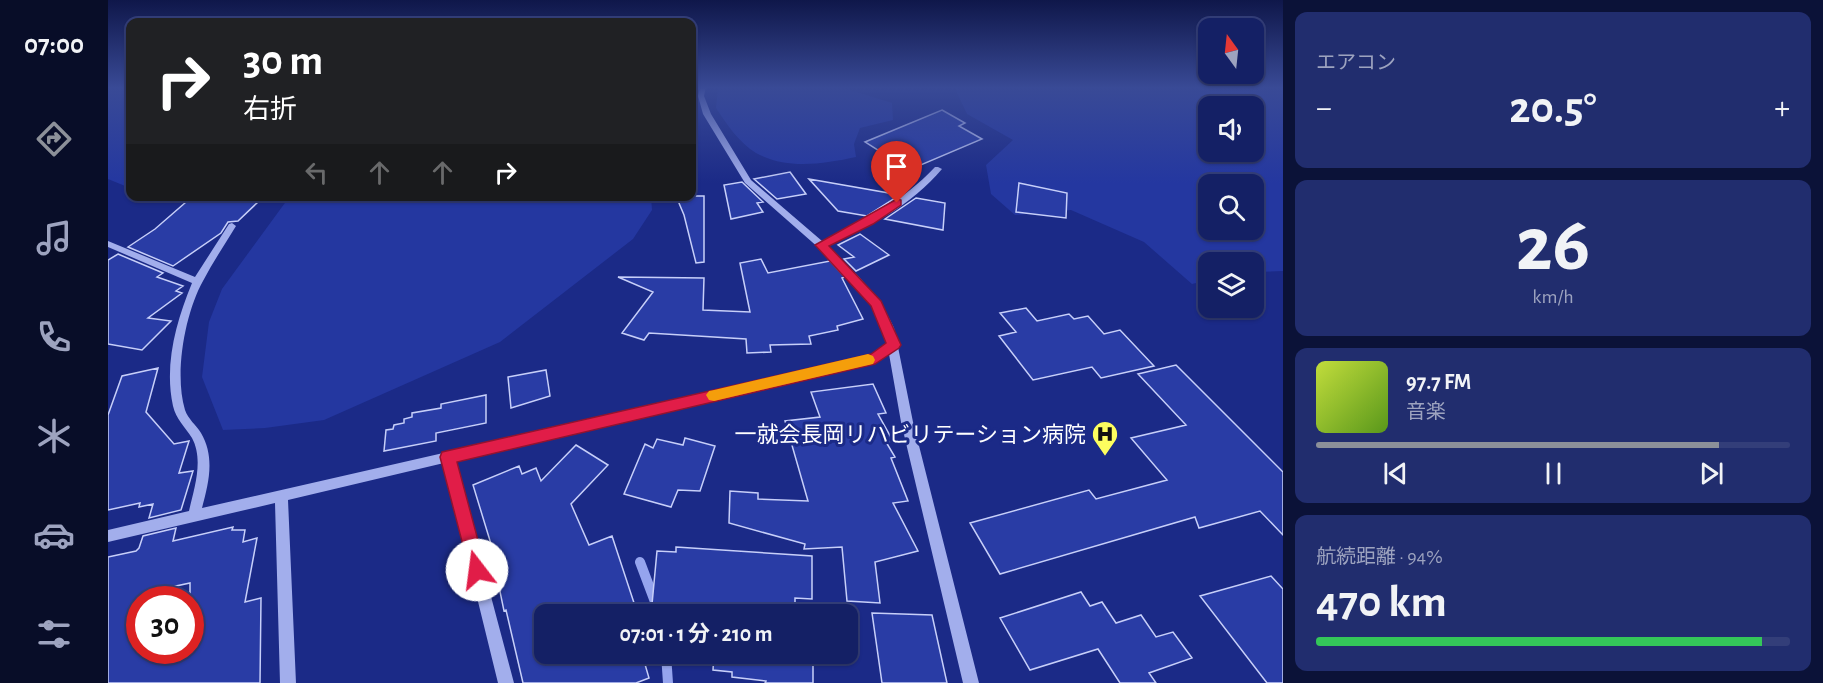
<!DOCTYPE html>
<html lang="ja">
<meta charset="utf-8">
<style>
:root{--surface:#142065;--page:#212d6e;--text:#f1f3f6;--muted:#9da3bf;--line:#333e79;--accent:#8c9099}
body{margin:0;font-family:"Alegreya Sans","Noto Sans JP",sans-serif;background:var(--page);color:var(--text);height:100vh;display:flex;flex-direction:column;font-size:22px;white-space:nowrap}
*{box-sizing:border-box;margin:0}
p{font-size:20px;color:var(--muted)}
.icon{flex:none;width:33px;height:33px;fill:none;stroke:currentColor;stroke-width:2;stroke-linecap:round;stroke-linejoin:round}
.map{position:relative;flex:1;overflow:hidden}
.sheet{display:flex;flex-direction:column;gap:12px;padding:12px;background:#0b1238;width:540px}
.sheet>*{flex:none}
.hud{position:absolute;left:18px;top:18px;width:570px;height:183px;border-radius:12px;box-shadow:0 2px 4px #0004,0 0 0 2px var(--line);background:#202124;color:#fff;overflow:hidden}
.needle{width:39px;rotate:345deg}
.buttons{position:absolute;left:1090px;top:18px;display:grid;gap:12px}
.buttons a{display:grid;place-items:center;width:66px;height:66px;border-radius:12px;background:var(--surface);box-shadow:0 2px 4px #0004,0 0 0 2px var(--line);font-size:30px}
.speed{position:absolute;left:18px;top:586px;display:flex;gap:12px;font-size:30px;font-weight:700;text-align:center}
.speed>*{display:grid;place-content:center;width:78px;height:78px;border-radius:50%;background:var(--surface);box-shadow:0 2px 4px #0004,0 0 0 2px var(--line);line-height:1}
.speed .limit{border:9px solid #d22;background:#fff;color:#111}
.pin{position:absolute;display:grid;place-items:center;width:51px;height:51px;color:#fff;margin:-62px -26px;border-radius:50% 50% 50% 0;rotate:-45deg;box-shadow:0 0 6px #0007}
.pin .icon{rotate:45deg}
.me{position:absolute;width:66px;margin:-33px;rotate:345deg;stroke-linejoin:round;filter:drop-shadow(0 0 4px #0008)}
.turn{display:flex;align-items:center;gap:21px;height:126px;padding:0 18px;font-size:27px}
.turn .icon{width:78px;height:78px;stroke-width:2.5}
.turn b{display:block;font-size:42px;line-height:51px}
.lanes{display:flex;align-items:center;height:57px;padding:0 18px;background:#0003;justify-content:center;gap:30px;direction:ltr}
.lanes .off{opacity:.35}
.big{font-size:45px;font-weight:700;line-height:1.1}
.sheet .widget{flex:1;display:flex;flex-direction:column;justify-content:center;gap:9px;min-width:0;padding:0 21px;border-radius:12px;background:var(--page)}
.sheet .dial{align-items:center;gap:0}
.dial b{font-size:78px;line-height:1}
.song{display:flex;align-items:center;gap:18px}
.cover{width:72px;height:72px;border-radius:9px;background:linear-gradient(135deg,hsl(70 70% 55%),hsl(90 70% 35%))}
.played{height:6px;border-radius:3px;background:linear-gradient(90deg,var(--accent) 85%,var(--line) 85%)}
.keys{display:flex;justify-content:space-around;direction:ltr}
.heat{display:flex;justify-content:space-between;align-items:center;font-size:33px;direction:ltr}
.charge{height:9px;border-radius:4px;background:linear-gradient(90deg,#34c759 94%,var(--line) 0)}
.trip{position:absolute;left:426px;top:604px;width:324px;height:60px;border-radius:12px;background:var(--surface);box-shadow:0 2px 4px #0004,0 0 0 2px var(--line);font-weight:700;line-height:60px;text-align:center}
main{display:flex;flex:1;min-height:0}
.tab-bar{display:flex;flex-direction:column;width:108px;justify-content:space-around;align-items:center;background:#080d28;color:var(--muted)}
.tab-bar .icon{width:42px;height:42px}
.tab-bar .on{color:var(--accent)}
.tab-bar b{font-size:27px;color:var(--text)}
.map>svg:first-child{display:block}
</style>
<main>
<nav class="tab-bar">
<b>07:00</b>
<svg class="icon on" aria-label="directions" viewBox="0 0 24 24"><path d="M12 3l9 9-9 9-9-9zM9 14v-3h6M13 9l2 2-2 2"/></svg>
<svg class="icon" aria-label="music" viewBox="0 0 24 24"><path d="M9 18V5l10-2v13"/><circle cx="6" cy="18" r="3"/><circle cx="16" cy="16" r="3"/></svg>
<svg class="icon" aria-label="phone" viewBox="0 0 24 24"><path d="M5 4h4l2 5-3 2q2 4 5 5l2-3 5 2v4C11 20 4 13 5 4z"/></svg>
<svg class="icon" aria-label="climate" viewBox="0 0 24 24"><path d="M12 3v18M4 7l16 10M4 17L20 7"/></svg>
<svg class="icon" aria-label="car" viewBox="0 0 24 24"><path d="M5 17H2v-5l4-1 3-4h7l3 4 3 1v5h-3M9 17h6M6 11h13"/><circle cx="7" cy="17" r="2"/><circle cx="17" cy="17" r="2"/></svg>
<svg class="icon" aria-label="filters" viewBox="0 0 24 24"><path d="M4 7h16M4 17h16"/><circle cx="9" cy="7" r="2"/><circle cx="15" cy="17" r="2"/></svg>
</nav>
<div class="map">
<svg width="1175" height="683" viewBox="0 0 1175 683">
<rect width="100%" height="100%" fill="#1b2a87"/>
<!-- green -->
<path fill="#2437a0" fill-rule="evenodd" d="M0 87H22V188L0 179Z
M610 87H733L784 103 785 120 752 128 746 144 748 157C715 164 679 170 648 153 631 143 618 123 608 108Z
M849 87H1175V271L1146 272V262H1101V280L1084 284 1036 242 963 210 907 215 883 194 878 165 905 140 859 114 848 91ZM1101 106H1146V152H1101ZM1101 184H1146V230H1101Z
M182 196H543L544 210 525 239 392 342 216 420 157 428 115 430 94 377 101 322 114 289Z"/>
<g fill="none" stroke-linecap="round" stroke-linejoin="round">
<!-- stream -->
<path stroke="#95a4ee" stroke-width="10" d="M532 562 552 615
M558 654 560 683"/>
</g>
<!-- building -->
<path fill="#293ca5" stroke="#c7cff9" stroke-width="1.5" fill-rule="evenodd" d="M834 110 857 123 851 126 874 139 801 170 757 142Z
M682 172 698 194 669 199 646 179Z
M701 179 792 195 759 216 730 211Z
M634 182 655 202 649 203 655 212 623 219 616 185Z
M911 183 959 193 958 218 908 212Z
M85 196 151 201 130 221 120 222 113 233 65 266 20 247 47 229Z
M568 196H596V262L588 263 576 215Z
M808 198 837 203 835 230 777 219Z
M752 234 781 255 748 271 736 259 746 257 730 245Z
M10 254 55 273 49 277 75 286 68 291 74 293 40 318 63 321 34 350 0 344V260Z
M653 259 660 273 722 261 737 277 734 278 755 319 729 326 730 330 701 336 703 344 662 345 663 352 639 353 638 339 541 333 536 340 514 333 545 292 510 277 596 278 595 310 642 312 632 263Z
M918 308 929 321 961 314 966 319 980 316 996 334 1012 330 1046 366 993 378 984 367 925 380 891 336 908 332 892 313Z
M1068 365 1175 472V535L1152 511 1091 528 1087 517 892 574 862 523 981 490 988 499 1059 480 1023 438 1078 425 1030 374Z
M50 368 38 412 66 444 81 441 71 473 85 471 73 510 41 518 45 504 31 507 32 503 0 510V415L14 376Z
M438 370 442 396 403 408 400 377Z
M765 384 778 413 770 414 785 441 778 442 787 457 783 458 800 501 785 503 810 551 767 562 772 603 739 601 734 547 696 549 697 544 621 523 622 491 650 493V499L700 501 677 421 712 417 703 392Z
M378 395V423L328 433V441L276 451 278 430 285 429 286 425 296 423V419L304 417V413L333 408V404Z
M577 438 607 446 592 491 570 490 563 507 516 494 537 444 545 448 549 439 575 445Z
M468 445 500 465 463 504 481 545 504 536 530 615H436V654H534L541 678 528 683H415L398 610 396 611 390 582 394 580 365 485 411 466 414 474 428 468 433 481Z
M125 527 124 530H137L135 542 149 538 137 602 153 598 152 683H0V557L28 551 31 548 35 536 68 528 65 541ZM82 583V651H32V600H43L45 591Z
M568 547 704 556V599L687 598V615H543L549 551 568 552Z
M1163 576 1175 589V683H1159L1092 596Z
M973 592 982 606 994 602 1008 623 1033 615 1048 637 1065 632 1084 658 1041 673 1048 683H1012L990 649 922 670 892 618Z
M764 613 824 615 839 683H774Z
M606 654H705V683H657L658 681 624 677V672L605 670Z"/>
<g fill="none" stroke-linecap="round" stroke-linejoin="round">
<!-- minor -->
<path fill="#a2aeec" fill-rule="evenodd" d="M592 87H598L596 96 603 114 643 180 714 241C756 222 795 201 827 167H830L834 169C804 205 761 227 719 246L751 277 773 302 786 328 789 342 791 345 790 347 805 422 871 683H855L793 422 781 354 767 362 347 461 406 683H390L336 463 180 500 188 683H172L167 503 0 542V530L81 511C86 489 96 460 84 438 77 427 68 419 65 406 56 365 68 322 84 283L0 247V241L87 277 121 224 124 223 128 226C117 244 105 262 95 281 77 313 66 374 77 410 80 419 88 425 93 433 107 457 101 482 94 508L764 355 779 345 776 328 765 306 745 281 712 249 637 183 595 114 590 96Z"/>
</g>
<!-- sky -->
<linearGradient id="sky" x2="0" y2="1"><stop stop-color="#0f174a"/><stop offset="0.48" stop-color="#394a96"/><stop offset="1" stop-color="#394a96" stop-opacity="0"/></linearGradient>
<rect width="1175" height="183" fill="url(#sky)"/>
<!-- route -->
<path fill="#e11d48" stroke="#92132f" stroke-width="1.5" d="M789 199 793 200V205L765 224 721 246 773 301 793 345 791 348 767 364 349 462 378 570 375 576 369 579 363 576 332 457 334 452 763 354 778 343 763 306 707 245Z"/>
<!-- slow -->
<path fill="#f59e0b" d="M760 354 765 356 767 360 765 364 606 401 601 400 598 395 601 391 606 390Z"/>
<!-- icons -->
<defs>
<g id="hospital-pin" transform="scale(1.35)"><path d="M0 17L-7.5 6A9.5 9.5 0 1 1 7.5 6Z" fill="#fdfe5f" stroke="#1b2a87"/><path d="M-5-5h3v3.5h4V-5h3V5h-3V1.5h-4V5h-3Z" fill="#111"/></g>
</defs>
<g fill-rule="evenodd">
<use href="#hospital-pin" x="997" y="434"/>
</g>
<g text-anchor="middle" stroke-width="6" stroke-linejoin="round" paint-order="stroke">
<!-- poi labels -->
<g font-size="22" fill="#fff" stroke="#1b2a87" text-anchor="end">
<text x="978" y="442">一就会長岡リハビリテーション病院</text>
</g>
</g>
</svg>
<div class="buttons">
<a><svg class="needle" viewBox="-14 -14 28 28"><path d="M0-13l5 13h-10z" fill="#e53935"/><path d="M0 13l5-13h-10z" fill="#9da3bf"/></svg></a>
<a><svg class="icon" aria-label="sound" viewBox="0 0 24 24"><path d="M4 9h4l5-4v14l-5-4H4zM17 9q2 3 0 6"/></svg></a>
<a><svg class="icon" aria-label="search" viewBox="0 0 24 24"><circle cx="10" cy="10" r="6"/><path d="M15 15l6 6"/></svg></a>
<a><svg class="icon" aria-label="layers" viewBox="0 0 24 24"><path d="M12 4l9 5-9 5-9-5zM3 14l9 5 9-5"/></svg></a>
</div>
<div class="speed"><div class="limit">30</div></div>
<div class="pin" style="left:789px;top:203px;background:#d93025"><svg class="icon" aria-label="arrive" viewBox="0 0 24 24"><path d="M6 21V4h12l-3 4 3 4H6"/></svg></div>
<svg class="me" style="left:369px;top:570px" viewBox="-20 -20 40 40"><circle r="19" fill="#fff"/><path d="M0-13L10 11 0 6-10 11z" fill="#e11d48"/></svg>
<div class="trip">07:01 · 1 分 · 210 m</div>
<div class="hud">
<div class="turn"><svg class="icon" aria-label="right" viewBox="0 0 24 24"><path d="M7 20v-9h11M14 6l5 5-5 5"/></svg><div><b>30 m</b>右折</div></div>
<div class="lanes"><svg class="icon off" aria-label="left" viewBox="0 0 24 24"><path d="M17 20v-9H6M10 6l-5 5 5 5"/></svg><svg class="icon off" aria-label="ahead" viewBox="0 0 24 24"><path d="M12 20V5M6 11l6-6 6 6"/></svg><svg class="icon off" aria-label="ahead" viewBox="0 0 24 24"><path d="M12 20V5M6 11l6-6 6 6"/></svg><svg class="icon" aria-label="right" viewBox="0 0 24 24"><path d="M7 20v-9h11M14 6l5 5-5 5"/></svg></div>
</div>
</div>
<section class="sheet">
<div class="widget"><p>エアコン</p>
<div class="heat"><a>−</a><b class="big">20.5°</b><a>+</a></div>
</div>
<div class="widget dial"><b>26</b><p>km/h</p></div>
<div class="widget">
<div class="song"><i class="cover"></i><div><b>97.7 FM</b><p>音楽</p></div></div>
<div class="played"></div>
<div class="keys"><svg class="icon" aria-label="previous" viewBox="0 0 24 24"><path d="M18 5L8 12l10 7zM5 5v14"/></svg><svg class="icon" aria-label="pause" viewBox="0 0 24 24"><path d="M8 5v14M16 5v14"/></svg><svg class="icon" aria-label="next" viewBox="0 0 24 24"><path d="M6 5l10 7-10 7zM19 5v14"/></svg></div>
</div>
<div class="widget"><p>航続距離 · 94%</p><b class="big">470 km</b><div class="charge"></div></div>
</section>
</main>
